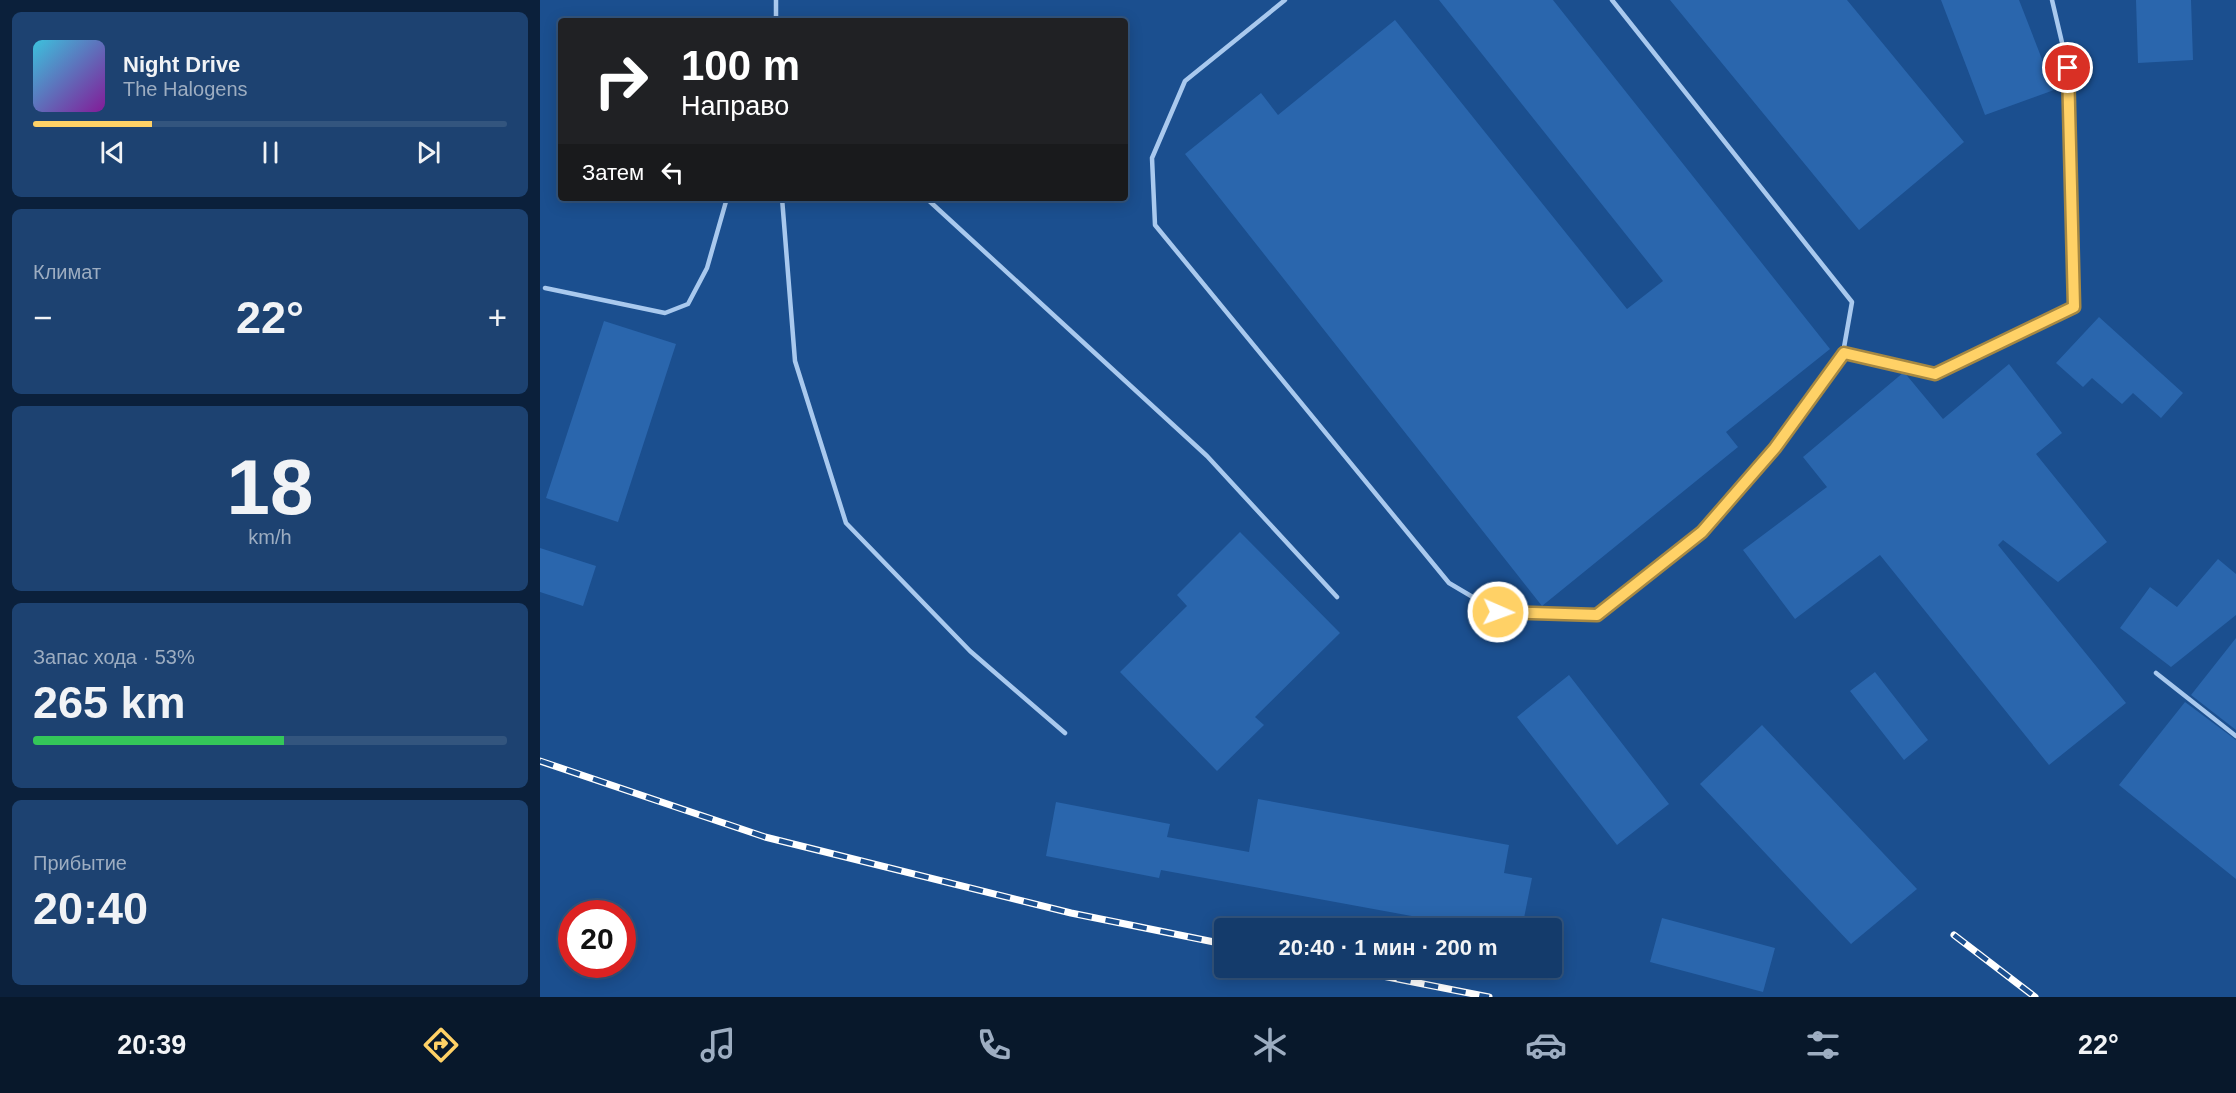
<!DOCTYPE html>
<html lang="ru">
<meta charset="utf-8">
<style>
:root{--surface:#143b6b;--page:#1d4271;--text:#f1f3f6;--muted:#9dadc1;--line:#33557e;--accent:#ffd166}
body{margin:0;font-family:Helvetica,sans-serif;background:var(--page);color:var(--text);height:100vh;display:flex;flex-direction:column;font-size:22px;white-space:nowrap}
*{box-sizing:border-box;margin:0}
p{font-size:20px;color:var(--muted)}
.icon{flex:none;width:33px;height:33px;fill:none;stroke:currentColor;stroke-width:2;stroke-linecap:round;stroke-linejoin:round}
.map{position:relative;flex:1;overflow:hidden}
.panel{display:flex;flex-direction:column;gap:12px;padding:12px;background:#0b203b;width:540px}
.panel>*{flex:none}
.guide{position:absolute;left:18px;top:18px;width:570px;height:183px;border-radius:6px;box-shadow:0 3px 15px #0003,0 0 0 2px var(--line);background:#202124;color:#fff;overflow:hidden}
.speed{position:absolute;left:18px;top:900px;display:flex;gap:12px;font-size:30px;font-weight:700;text-align:center}
.speed>*{display:grid;place-content:center;width:78px;height:78px;border-radius:50%;background:var(--surface);box-shadow:0 3px 15px #0003,0 0 0 2px var(--line);line-height:1}
.speed .limit{border:9px solid #d22;background:#fff;color:#111}
.pin{position:absolute;display:grid;place-items:center;width:51px;height:51px;color:#fff;margin:-26px;border:3px solid #fff;border-radius:50%;box-shadow:0 2px 6px #0007}
.me{position:absolute;width:66px;margin:-33px;rotate:92deg;stroke-linejoin:round;filter:drop-shadow(0 0 4px #0008)}
.turn{display:flex;align-items:center;gap:21px;height:126px;padding:0 24px;font-size:27px}
.turn .icon{width:78px;height:78px;stroke-width:2.5}
.turn b{display:block;font-size:42px;line-height:51px}
.then{display:flex;align-items:center;height:57px;padding:0 24px;background:#0003;gap:12px;font-size:22px}
.big{font-size:45px;font-weight:700;line-height:1.1}
.panel .widget{flex:1;display:flex;flex-direction:column;justify-content:center;gap:9px;min-width:0;padding:0 21px;border-radius:9px;background:var(--page)}
.panel .dial{align-items:center;gap:0}
.dial b{font-size:78px;line-height:1}
.song{display:flex;align-items:center;gap:18px}
.cover{width:72px;height:72px;border-radius:9px;background:linear-gradient(135deg,hsl(190 70% 55%),hsl(290 70% 35%))}
.played{height:6px;border-radius:3px;background:linear-gradient(90deg,var(--accent) 25%,var(--line) 25%)}
.keys{display:flex;justify-content:space-around;direction:ltr}
.heat{display:flex;justify-content:space-between;align-items:center;font-size:33px;direction:ltr}
.charge{height:9px;border-radius:4px;background:linear-gradient(90deg,#34c759 53%,var(--line) 0)}
.trip{position:absolute;left:674px;top:918px;width:348px;height:60px;border-radius:6px;background:var(--surface);box-shadow:0 3px 15px #0003,0 0 0 2px var(--line);font-weight:700;line-height:60px;text-align:center}
.tab-bar{display:flex;height:96px;justify-content:space-around;align-items:center;background:#08182b;color:var(--muted)}
.tab-bar .icon{width:42px;height:42px}
.tab-bar .selected{color:var(--accent)}
.tab-bar b{font-size:27px;color:var(--text)}
main{display:flex;flex:1;min-height:0}
.map>svg:first-child{display:block}
</style>
<main>
<section class="panel">
<div class="widget">
<div class="song"><i class="cover"></i><div><b>Night Drive</b><p>The Halogens</p></div></div>
<div class="played"></div>
<div class="keys"><svg class="icon" aria-label="previous" viewBox="0 0 24 24"><path d="M18 5L8 12l10 7zM5 5v14"/></svg><svg class="icon" aria-label="pause" viewBox="0 0 24 24"><path d="M8 5v14M16 5v14"/></svg><svg class="icon" aria-label="next" viewBox="0 0 24 24"><path d="M6 5l10 7-10 7zM19 5v14"/></svg></div>
</div>
<div class="widget"><p>Климат</p>
<div class="heat"><a>−</a><b class="big">22°</b><a>+</a></div>
</div>
<div class="widget dial"><b>18</b><p>km/h</p></div>
<div class="widget"><p>Запас хода · 53%</p><b class="big">265 km</b><div class="charge"></div></div>
<div class="widget"><p>Прибытие</p><b class="big">20:40</b></div>
</section>
<div class="map">
<svg width="1696" height="997" viewBox="0 0 1696 997">
<rect width="100%" height="100%" fill="#1b4f8f"/>
<!-- building -->
<path fill="#2a66ad" d="M899 0H1013L1290 349 1186 432 1198 447 1002 606 645 154 721 93 738 115 855 20 1087 309 1123 281Z
M1130 0H1307L1424 142 1319 230Z
M1401 0H1479L1514 90 1445 115Z
M1596 0H1651L1653 60 1598 63Z
M1559 317 1643 393 1621 418 1593 393 1582 404 1552 378 1543 387 1516 363Z
M64 321 136 344 78 522 6 498Z
M1469 364 1522 433 1496 454 1567 542 1518 582 1463 540 1458 545 1586 703 1509 765 1340 555 1255 619 1203 550 1287 487 1263 457 1364 372 1403 419Z
M700 532 800 633 715 717 724 725 677 771 580 672 647 606 637 595Z
M0 548 56 566 43 606 0 592Z
M1678 559 1696 574V615L1631 667 1580 628 1610 587 1637 607Z
M1696 638V730L1651 695Z
M1335 672 1388 740 1364 760 1310 691Z
M1029 675 1129 804 1077 845 977 717Z
M1645 702 1696 740V879L1579 785Z
M1222 725 1377 889 1311 944 1160 784Z
M718 799 969 845 964 873 992 878 982 928H937L621 870 619 878 506 856 516 802 630 824 627 837 709 852Z
M1122 918 1235 948 1223 992 1110 962Z"/>
<g fill="none" stroke-linecap="round" stroke-linejoin="round">
<!-- lane -->
<path stroke="#a9c9ee" stroke-width="4.5" d="M236 0V21
M745 0 645 81 612 158 615 225 909 583 958 612 1057 615 1162 532 1235 448 1303 353 1312 302 1072 0
M242 198 255 361 306 523 430 651 525 733
M386 198 667 456 797 597
M5 288 125 313 148 304 167 268 187 198
M1303 353 1395 374 1534 307 1528 68 1512 0
M1616 673 1696 736"/>
<!-- rail casing -->
<g stroke="#fff" stroke-width="7">
<path id="rail" d="M0 761 225 837 531 913 684 944
M1414 935 1495 997
M802 968 949 997"/>
</g>
<!-- rail -->
<use href="#rail" stroke="#1b4f8f" stroke-width="4.5" stroke-dasharray="14" stroke-linecap="butt"/>
</g>
<g fill="none" stroke-linecap="round" stroke-linejoin="round">
<!-- route casing -->
<g stroke="#a68842" stroke-width="15">
<path id="route" d="M958 612 1057 615 1162 532 1235 448 1304 353 1395 374 1534 307 1528 68"/>
</g>
<!-- route -->
<use href="#route" stroke="#ffd166" stroke-width="10"/>
</g>
</svg>
<div class="speed"><div class="limit">20</div></div>
<div class="pin" style="left:1528px;top:68px;background:#d93025"><svg class="icon" aria-label="arrive" viewBox="0 0 24 24"><path d="M6 21V4h12l-3 4 3 4H6"/></svg></div>
<svg class="me" style="left:958px;top:612px" viewBox="-20 -20 40 40"><circle r="17" fill="#ffd166" stroke="#fff" stroke-width="3"/><path d="M0-11L8 9 0 5-8 9z" fill="#fff"/></svg>
<div class="trip">20:40 · 1 мин · 200 m</div>
<div class="guide">
<div class="turn"><svg class="icon" aria-label="right" viewBox="0 0 24 24"><path d="M7 20v-9h11M14 6l5 5-5 5"/></svg><div><b>100 m</b>Направо</div></div>
<div class="then">Затем<svg class="icon" aria-label="left" viewBox="0 0 24 24"><path d="M17 20v-9H6M10 6l-5 5 5 5"/></svg></div>
</div>
</div>
</main>
<nav class="tab-bar">
<b>20:39</b>
<svg class="icon selected" aria-label="directions" viewBox="0 0 24 24"><path d="M12 3l9 9-9 9-9-9zM9 14v-3h6M13 9l2 2-2 2"/></svg>
<svg class="icon" aria-label="music" viewBox="0 0 24 24"><path d="M9 18V5l10-2v13"/><circle cx="6" cy="18" r="3"/><circle cx="16" cy="16" r="3"/></svg>
<svg class="icon" aria-label="phone" viewBox="0 0 24 24"><path d="M5 4h4l2 5-3 2q2 4 5 5l2-3 5 2v4C11 20 4 13 5 4z"/></svg>
<svg class="icon" aria-label="climate" viewBox="0 0 24 24"><path d="M12 3v18M4 7l16 10M4 17L20 7"/></svg>
<svg class="icon" aria-label="car" viewBox="0 0 24 24"><path d="M5 17H2v-5l4-1 3-4h7l3 4 3 1v5h-3M9 17h6M6 11h13"/><circle cx="7" cy="17" r="2"/><circle cx="17" cy="17" r="2"/></svg>
<svg class="icon" aria-label="filters" viewBox="0 0 24 24"><path d="M4 7h16M4 17h16"/><circle cx="9" cy="7" r="2"/><circle cx="15" cy="17" r="2"/></svg>
<b>22°</b>
</nav>
